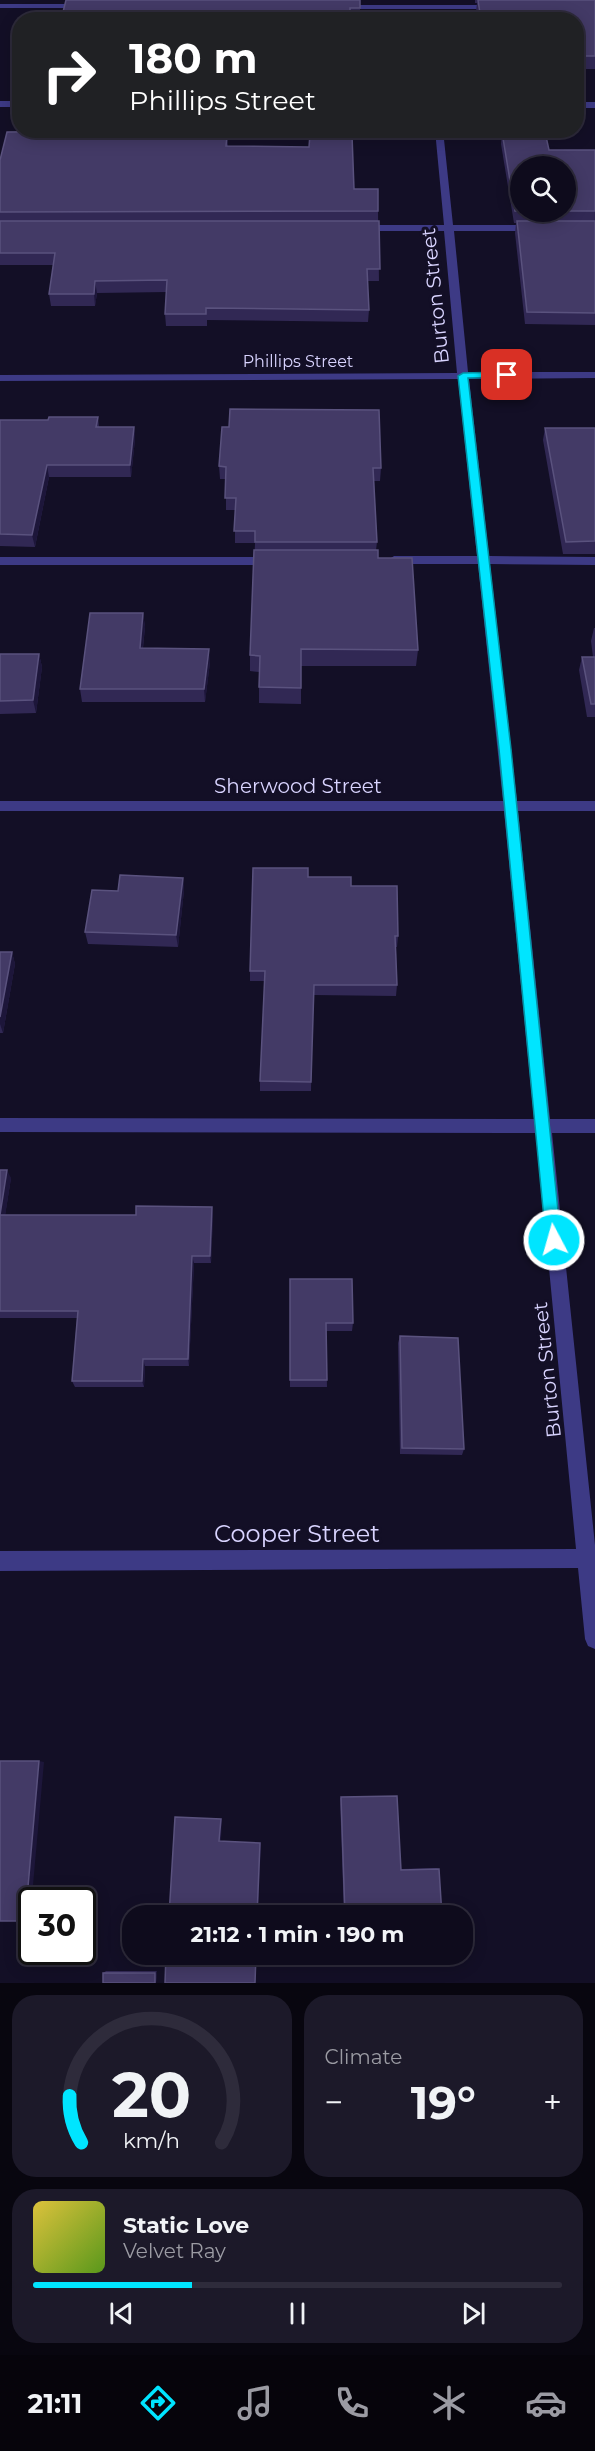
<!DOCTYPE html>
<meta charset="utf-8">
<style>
:root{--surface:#0e0b1c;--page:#1c1929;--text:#f1f3f6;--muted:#9b9ba3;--line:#2e2b3b;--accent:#00e5ff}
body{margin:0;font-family:Montserrat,sans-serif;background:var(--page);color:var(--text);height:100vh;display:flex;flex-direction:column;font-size:22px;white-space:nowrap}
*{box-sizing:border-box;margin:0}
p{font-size:20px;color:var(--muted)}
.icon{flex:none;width:33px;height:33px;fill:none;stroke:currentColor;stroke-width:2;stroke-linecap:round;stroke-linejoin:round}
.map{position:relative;height:1983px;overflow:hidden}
.panel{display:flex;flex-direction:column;gap:12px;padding:12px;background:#08060f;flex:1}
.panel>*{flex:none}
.hud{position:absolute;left:12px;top:12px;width:572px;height:126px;border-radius:24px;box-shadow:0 3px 15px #0003,0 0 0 2px var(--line);background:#202124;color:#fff;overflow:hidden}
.tools{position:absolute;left:510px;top:156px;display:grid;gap:12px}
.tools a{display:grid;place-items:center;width:66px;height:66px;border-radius:50%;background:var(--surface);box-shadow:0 3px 15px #0003,0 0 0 2px var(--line);font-size:30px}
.speed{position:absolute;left:18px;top:1887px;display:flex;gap:12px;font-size:30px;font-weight:700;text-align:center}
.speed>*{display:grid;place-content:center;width:78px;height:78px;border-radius:50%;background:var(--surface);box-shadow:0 3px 15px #0003,0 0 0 2px var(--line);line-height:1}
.speed .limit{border:3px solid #111;border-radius:9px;background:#fff;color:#111}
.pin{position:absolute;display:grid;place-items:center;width:51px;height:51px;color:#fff;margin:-26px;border-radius:12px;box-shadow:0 3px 9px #0006}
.me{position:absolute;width:66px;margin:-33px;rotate:354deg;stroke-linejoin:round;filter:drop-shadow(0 0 4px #0008)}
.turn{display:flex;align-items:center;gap:21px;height:126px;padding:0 18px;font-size:27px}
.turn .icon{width:78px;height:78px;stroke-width:2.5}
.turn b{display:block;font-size:42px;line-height:51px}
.big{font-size:45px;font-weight:700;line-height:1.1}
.panel .widget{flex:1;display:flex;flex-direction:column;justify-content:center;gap:9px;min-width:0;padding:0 21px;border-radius:24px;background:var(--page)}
.panel .dial{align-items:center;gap:0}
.dial svg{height:156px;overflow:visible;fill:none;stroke:var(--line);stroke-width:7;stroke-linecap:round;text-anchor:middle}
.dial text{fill:var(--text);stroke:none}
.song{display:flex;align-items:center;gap:18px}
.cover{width:72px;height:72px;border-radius:9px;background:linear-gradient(135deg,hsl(50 70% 55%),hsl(90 70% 35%))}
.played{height:6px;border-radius:3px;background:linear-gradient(90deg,var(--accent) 30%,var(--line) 30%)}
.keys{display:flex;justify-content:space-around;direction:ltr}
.heat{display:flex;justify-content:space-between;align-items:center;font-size:33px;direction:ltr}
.panel .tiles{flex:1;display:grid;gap:12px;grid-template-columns:1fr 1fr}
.widget:last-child{grid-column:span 2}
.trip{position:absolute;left:122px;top:1905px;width:351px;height:60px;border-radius:24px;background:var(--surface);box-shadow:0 3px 15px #0003,0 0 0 2px var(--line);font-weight:700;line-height:60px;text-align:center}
.tabs{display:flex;height:96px;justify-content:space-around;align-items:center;background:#06040b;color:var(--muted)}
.tabs .icon{width:42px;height:42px}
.tabs .on{color:var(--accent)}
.tabs b{font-size:27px;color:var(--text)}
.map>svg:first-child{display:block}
</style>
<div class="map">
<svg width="595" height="1983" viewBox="0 0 595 1983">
<rect width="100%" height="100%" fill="#130f26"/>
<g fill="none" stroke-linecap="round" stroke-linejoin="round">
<!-- minor -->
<path fill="#3d3a85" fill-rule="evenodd" d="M0 4H85L89 6 85 8H0Z
M337 5H496L500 7 496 9H337Z
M0 101H20V107H0Z
M576 102H595V108H576Z
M435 130H443L453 225H534L539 228 534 231H454L468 372H595V378L469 379 489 556 595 557V565L490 564 517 801H595V811H518L550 1119H595V1133H552L595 1545V1649L588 1646 585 1639 578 1568 0 1571V1551L576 1549 536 1133 0 1132V1118L534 1119 504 811H0V801H503L478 564H394L388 560 394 556H477L458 379 0 381V375L457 373 444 231H360L355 228 360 225H444Z
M0 557H274L280 561 274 565H0Z"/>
</g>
<!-- wall -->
<path fill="#312854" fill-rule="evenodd" d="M360 0V19L61 20Z
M475 0H595V69H576V20H478L476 11 477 3H475Z
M502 132 549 150H595V325L525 324 515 233 516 223H514L501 144ZM520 166H566V212H520Z
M227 136 228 146 354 189 378 211 379 281H367L369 310 368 322 207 320V326H166L165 314 167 292 97 293 95 306H51L49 294 53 265H0V160L101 137Z
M98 417 99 427H134L135 439 131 477H49L35 547 0 546V420H48Z
M545 428H595V554H563L543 440Z
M219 466 381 468 380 481H374L377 542 376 550 378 558 418 650 416 666H301V704L259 703V672L250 671V655L255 543H235V510H226V479H220Z
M143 613 145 627 143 648 210 662 205 702H82L80 689Z
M594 628H595V717H587L579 670 582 657H593L591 641Z
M0 654H39L42 667 36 713 0 714Z
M308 877 351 886 398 936 397 947H396L397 985 396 996 313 995 311 1091H260V1081L265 981H250V971Z
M183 878 184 890 178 947 88 944 85 932Z
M0 952H12L15 964 3 1033H0Z
M0 1170 11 1178 5 1215H213L211 1263H194L189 1366H145L144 1387H75L72 1381 77 1318H0Z
M290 1279 353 1323 352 1331H326L327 1387H290Z
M400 1336 464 1449 462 1455 400 1454 398 1343Z
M397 1796 401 1869 436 1868 439 1869 442 1916H344L340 1798Z
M106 1971H157L156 1983H103V1973Z"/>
<!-- shaded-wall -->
<path fill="#1d163a" d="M95 281 97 293 95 306 94 294Z
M134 427 135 439 131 477 130 465Z
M47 465 49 477 35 547 32 535Z
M143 613 145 627 141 662 140 648Z
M209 649 210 662 205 702 204 689Z
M39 654 42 667 36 713 33 700Z
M183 878 184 890 178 947 176 935Z
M12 952 15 964 3 1033 0 1024V1017Z
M7 1170 11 1178 4 1223 0 1215Z
M212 1207 213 1215 211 1263 210 1256Z
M192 1256 194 1263 189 1366 188 1359Z
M143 1359 145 1366 144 1387 142 1381Z
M39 1761 44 1762 30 1919 25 1921Z
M222 1818 221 1841H219L221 1819Z
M261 1842 258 1916H257L260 1843Z
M157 1971 156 1983H155V1973Z"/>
<!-- building -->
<path fill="#433a66" stroke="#5a527e" stroke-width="1.5" d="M66 0H360V8H350V20H61Z
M478 0H595V56H576V20H481Z
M100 131V137L227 136 226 146 309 147 310 134 352 135 354 189H378V211L0 212V160L7 132Z
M502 132H545L549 150H595V211H566V166H520V211H515Z
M0 221H379L380 269H367L369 310 206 308V314H165L167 280 95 281 94 294H49L55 253H0Z
M517 221H595V313L527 312Z
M230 409 379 410 381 468H373L377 542H255V531H234L236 498H225L226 467 219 466 222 427H229Z
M49 417H98L96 427H134L130 465H47L32 535 0 534V420H48Z
M545 428H595V541L566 542Z
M254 550H378V558H412L418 650 301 649V688L259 687 260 656 250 655Z
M90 613H143L140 648 209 649 204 689H80Z
M0 654H39L33 700 0 701Z
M582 657H595V704H591Z
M253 868H308V877H351V886H397L398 936H395L397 985H314L311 1082 260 1081 265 971H250Z
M120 875 183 878 176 935 85 932 92 890 118 891Z
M0 952H12L0 1017Z
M0 1170H7L0 1215H136V1206L212 1207 210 1256H192L188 1359H143L142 1381H72L78 1311H0Z
M290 1279H352L353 1323H326L327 1380H290Z
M400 1336 458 1338 464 1449 402 1448Z
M0 1761H39L25 1921H0Z
M397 1796 401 1870 439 1869 442 1916H345L341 1797Z
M175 1817 221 1819 219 1841 260 1843 257 1916H169Z
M166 1954H256L255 1983H165Z
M346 1954H444V1957L346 1958Z
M103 1973H155V1983H103Z"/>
<!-- route -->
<path fill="#00e5ff" stroke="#0095a6" stroke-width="1.5" d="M507 372 510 373V377L468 378 511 749 561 1240 559 1245 554 1247 548 1245 546 1240 499 749 458 376 463 373Z"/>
<g text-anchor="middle" stroke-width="6" stroke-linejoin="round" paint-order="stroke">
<!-- far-street labels -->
<g font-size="16" fill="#d9d4ff" stroke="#130f26">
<text x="298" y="367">Phillips Street</text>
</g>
<!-- street labels -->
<g font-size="20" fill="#d9d4ff" stroke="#130f26">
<text transform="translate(435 296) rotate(-96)" y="7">Burton Street</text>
<text x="298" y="793">Sherwood Street</text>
<text transform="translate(547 1370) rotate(-96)" y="7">Burton Street</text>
</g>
<!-- near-street labels -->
<g font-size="24" fill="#d9d4ff" stroke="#130f26">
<text x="297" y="1542">Cooper Street</text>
</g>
</g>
</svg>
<div class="tools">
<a><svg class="icon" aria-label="search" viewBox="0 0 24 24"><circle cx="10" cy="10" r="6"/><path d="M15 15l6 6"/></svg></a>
</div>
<div class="speed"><div class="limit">30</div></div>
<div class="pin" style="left:507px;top:375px;background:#d93025"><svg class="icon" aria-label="arrive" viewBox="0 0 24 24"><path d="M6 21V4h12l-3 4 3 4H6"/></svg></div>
<svg class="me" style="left:554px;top:1240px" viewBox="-20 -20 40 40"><circle r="17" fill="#00e5ff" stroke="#fff" stroke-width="3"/><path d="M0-11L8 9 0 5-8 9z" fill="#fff"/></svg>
<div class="trip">21:12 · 1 min · 190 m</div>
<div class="hud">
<div class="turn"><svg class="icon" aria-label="right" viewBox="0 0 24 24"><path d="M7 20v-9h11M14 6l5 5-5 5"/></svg><div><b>180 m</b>Phillips Street</div></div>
</div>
</div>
<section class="panel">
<div class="tiles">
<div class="widget dial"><svg viewBox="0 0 100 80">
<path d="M14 69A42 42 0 1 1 86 69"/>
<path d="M14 69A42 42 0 0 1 8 45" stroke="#00e5ff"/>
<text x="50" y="56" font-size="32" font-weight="700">20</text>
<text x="50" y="72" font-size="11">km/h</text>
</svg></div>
<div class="widget"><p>Climate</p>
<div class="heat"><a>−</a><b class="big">19°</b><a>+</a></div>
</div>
<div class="widget">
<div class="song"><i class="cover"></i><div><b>Static Love</b><p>Velvet Ray</p></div></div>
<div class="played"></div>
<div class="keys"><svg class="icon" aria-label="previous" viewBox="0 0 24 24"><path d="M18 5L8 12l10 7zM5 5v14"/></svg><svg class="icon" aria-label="pause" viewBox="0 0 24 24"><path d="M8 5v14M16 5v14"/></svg><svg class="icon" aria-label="next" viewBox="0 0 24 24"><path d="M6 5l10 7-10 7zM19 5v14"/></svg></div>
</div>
</div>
</section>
<nav class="tabs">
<b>21:11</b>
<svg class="icon on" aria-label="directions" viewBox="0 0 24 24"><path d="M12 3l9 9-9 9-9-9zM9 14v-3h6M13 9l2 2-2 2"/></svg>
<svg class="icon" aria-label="music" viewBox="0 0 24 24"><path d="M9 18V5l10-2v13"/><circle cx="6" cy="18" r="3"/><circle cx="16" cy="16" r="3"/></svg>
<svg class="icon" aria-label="phone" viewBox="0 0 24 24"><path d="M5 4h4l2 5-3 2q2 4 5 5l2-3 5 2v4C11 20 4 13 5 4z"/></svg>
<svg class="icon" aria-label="climate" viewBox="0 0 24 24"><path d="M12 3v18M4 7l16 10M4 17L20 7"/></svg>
<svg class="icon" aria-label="car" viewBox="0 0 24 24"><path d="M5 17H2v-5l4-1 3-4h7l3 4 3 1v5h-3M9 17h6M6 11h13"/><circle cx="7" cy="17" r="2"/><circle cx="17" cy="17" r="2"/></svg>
</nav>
